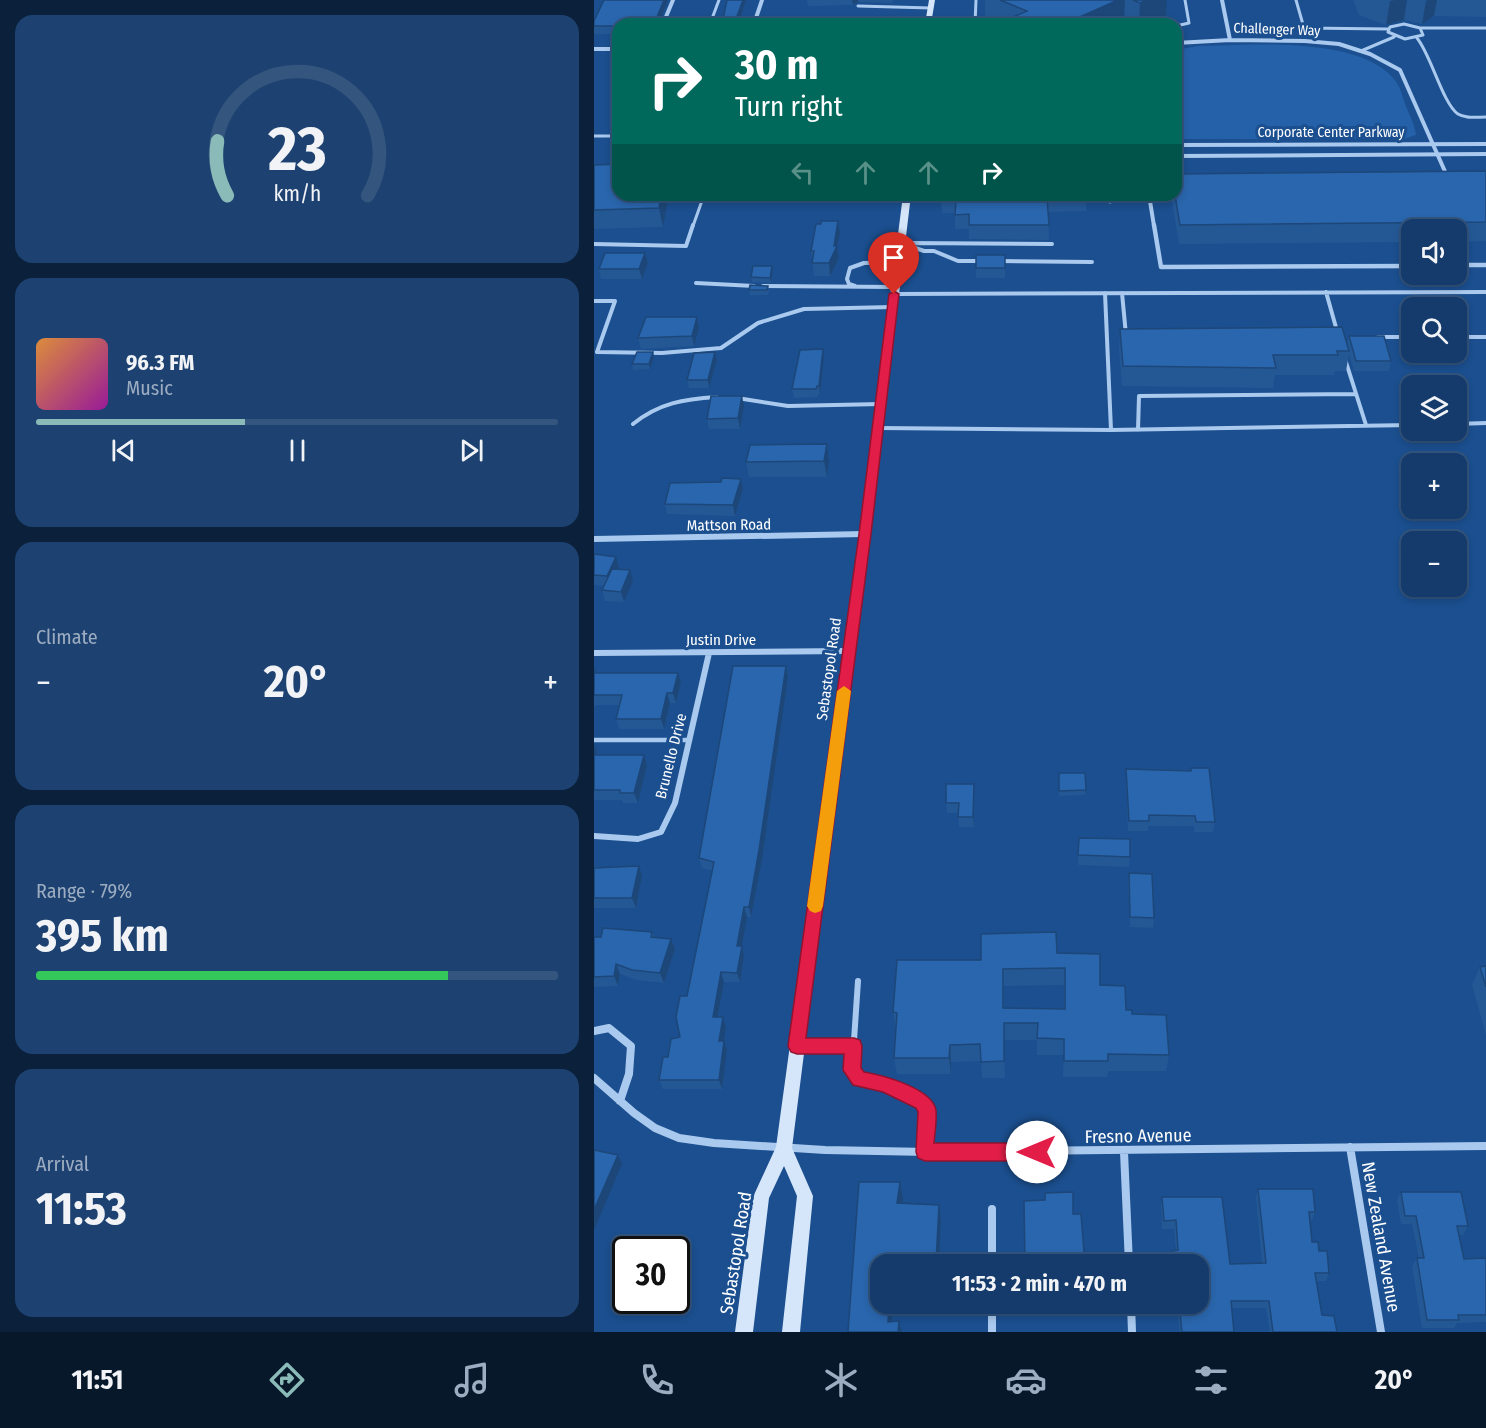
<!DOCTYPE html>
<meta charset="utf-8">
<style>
:root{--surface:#143b6b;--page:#1d4271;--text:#f1f3f6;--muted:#9dadc1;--line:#33557e;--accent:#8bbbb9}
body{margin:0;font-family:"Fira Sans Condensed",sans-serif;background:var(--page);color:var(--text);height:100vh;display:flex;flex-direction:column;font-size:22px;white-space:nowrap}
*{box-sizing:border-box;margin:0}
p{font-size:20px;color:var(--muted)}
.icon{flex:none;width:33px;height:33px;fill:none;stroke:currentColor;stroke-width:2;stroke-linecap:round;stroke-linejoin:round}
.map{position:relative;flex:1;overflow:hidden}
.details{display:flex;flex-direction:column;gap:15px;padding:15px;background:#0b203b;width:594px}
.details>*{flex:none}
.guide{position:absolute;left:18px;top:18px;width:570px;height:183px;border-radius:18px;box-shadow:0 3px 9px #0003,0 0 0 2px var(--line);background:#00695c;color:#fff;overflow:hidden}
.fabs{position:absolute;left:807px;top:219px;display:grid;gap:12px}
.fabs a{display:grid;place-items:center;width:66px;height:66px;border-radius:12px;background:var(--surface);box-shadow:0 3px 9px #0003,0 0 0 2px var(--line);font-size:30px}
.speed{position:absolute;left:18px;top:1236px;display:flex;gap:12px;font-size:30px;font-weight:700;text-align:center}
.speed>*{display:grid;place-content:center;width:78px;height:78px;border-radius:50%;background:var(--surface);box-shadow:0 3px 9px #0003,0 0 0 2px var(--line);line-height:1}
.speed .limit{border:3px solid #111;border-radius:9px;background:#fff;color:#111}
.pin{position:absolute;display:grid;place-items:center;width:51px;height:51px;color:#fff;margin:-62px -26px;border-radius:50% 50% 50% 0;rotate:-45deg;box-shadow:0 0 6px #0007}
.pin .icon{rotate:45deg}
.me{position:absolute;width:66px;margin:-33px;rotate:270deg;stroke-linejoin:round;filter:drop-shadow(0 0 4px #0008)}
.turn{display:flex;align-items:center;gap:21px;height:126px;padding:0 24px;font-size:27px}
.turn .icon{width:78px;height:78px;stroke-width:2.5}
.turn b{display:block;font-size:42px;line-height:51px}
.lanes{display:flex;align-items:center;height:57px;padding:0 24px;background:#0003;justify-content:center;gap:30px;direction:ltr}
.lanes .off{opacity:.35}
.big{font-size:45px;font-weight:700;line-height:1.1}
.details .tile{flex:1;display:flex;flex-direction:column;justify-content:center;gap:9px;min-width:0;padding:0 21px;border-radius:18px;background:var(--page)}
.details .dial{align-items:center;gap:0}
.dial svg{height:156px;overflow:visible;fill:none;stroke:var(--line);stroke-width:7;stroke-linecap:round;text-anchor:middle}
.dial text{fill:var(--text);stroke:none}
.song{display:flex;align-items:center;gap:18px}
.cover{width:72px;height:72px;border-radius:9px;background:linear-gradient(135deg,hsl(30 70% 55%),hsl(300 70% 35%))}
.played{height:6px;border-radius:3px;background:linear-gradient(90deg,var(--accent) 40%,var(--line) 40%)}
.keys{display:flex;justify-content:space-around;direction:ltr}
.heat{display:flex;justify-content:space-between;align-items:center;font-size:33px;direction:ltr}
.charge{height:9px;border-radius:4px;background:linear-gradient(90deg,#34c759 79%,var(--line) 0)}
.trip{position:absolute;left:276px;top:1254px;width:339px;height:60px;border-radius:18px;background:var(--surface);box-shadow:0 3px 9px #0003,0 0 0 2px var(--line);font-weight:700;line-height:60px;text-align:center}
.dock{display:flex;height:96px;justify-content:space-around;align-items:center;background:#08182b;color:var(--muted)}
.dock .icon{width:42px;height:42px}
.dock .selected{color:var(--accent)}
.dock b{font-size:27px;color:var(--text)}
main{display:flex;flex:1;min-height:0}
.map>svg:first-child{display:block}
</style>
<main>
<section class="details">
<div class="tile dial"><svg viewBox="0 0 100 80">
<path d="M14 69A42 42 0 1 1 86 69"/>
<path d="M14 69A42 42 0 0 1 9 41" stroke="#8bbbb9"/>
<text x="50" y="56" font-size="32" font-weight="700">23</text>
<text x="50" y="72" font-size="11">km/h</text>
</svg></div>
<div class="tile">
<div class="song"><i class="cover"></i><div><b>96.3 FM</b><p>Music</p></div></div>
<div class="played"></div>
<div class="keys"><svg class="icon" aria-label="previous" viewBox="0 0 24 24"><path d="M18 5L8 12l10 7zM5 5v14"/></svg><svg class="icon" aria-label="pause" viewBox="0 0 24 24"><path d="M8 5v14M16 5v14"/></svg><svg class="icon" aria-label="next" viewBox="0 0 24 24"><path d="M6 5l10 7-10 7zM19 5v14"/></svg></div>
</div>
<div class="tile"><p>Climate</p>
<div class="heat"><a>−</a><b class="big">20°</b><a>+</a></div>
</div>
<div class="tile"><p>Range · 79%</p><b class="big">395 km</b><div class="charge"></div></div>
<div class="tile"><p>Arrival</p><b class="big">11:53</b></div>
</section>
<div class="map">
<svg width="892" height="1332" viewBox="0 0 892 1332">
<rect width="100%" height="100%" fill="#1b4f8f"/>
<!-- green -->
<path fill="#2461a8" d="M604 46C655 45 771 35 803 83 807 89 809 98 811 104 815 114 821 125 822 135L810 139H582V50Z"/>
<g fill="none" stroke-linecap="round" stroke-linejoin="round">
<!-- service-far3 -->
<path stroke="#a9c9ee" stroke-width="3" d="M702 0 710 28 794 29
M264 6 337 8
M116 24 125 0
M381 24 382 0
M810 24 826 28 829 35 811 39 794 32 796 27Z
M582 26 595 23 591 0
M826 28H892
M823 38C837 55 849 104 864 114 872 119 883 117 892 117
M767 51 800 37
M0 136H24
M515 195 516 202
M99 226 110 195"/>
<!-- service-far2 -->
<path stroke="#a9c9ee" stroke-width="4" d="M307 243 330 251H340L364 261H388
M312 243 458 244
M0 244 92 246 99 225
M405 261 498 262
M102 283 160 286
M169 286 301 287
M261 286 255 284 253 279 256 268 270 263 304 262
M732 292 743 331
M528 293 532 335
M300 294 892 292
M0 301H21L3 352 68 353 127 348 164 323 210 309 299 307
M784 337H818
M862 337H892
M751 359 772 425
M143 398 194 406 287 404
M39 424C65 403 90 399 123 397
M862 424 892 423
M284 428 517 430 511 293
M517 430 818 425
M544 430 545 396 762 394"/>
<!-- service-far1 -->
<path stroke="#a9c9ee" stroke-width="4.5" d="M0 740H96"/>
<!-- service -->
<path stroke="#a9c9ee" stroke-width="6" d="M264 981 258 1070 265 1079 302 1088 328 1103 334 1119 331 1152
M205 1046H259"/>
<!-- minor-far3 -->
<path stroke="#a9c9ee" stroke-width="4" d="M628 0 636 40
M69 24 79 0
M160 24 168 0
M582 43 636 40 711 41 745 44 776 54 806 70 853 176
M0 49H24
M555 195 560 226"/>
<!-- minor-far2 -->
<path stroke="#a9c9ee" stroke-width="4.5" d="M560 225 567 267 818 266
M862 265H892"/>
<!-- minor-far1 -->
<path stroke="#a9c9ee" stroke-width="6" d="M0 539 271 534
M0 653 255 651
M0 836 44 839 67 832 81 803 115 653"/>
<!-- minor -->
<path stroke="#a9c9ee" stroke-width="8" d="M0 1031 15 1028 37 1046 35 1074 26 1101
M0 1078 40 1113 61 1128 85 1138 120 1143 231 1150 334 1152 892 1146
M756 1147 787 1332
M530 1152 535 1264
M398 1209V1264
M398 1304V1332
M537 1304 538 1332"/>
<!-- tertiary -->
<path fill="#a9c9ee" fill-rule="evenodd" d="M892 142V146L582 147V143Z
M892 152V156L582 158V154Z"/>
<!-- secondary -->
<path fill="#d6e6fa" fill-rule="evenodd" d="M335 0H341L337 24H331Z
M309 195H317L276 534 198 1148 219 1196 206 1332H188L203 1196 190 1166 175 1198 159 1332H141L159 1197 182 1147 266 534Z"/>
</g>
<!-- wall -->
<path fill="#245895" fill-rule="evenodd" d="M10 0H74L65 24H24V34H0V21Z
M213 0H299L298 3 264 2 259 5 214 6Z
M391 0H573L572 15 553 24H536L530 21 404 23 391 18Z
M759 0H892V17L840 16 828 24 810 20 792 25 765 15Z
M152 1 144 24H129V19Z
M0 165 75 195 69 227 0 229Z
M892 171V241L862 242V230H818V242L585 244 577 195Z
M347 195H492V211L454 212 455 240 375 239V229H361V213H348Z
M246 233 243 246 245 258 236 276H220L217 251Z
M51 253 54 263 48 279H7L5 269Z
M411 265V278H382V268Z
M178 266 179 271 177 283 158 282 157 277Z
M174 286 175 291 174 295H156L155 290Z
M105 328 100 346 47 349 44 338Z
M526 329 753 344 755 336 797 361 795 371H760L755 354 752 371H741L740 375H681L679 388 528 386 525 349Z
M229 349 230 357 226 394H224V397L200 398 198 389Z
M59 352 60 357 56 369 39 370 38 364Z
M121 352 123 360 115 388H95L93 380Z
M150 406 146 429H115L113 419Z
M233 444 235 460 233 477H155L152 462Z
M147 479 149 489 141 516 73 514 71 504 127 482Z
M0 554 22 557 25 567 24 569 39 581 30 602 11 601 8 590 10 586 0 585Z
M192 666 194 677 168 860 157 917H153L148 946 150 956 146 982H130L124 1017H129L132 1027 130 1041 133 1050 128 1089H69L65 1080 74 1057 86 1037 119 871 108 868 105 858Z
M0 670 2 673H84L87 682 82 703H76L70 729H25L22 719 26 705H1L0 708Z
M0 744 3 752 2 755H50L53 765 44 803H29L28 800H1L0 803Z
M597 768 621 822 619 832H600V826H554V831H534L532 779V769L596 771Z
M465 773 492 790 491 795 465 796Z
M380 784V827H365L364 813H353L352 803Z
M485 838 536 857 535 867 484 865Z
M0 868 48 876 42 908H0Z
M535 873 560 918 559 928 536 927 534 883Z
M58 932 60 937 77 939 81 949 70 983 42 980 26 974 24 986 0 987V937H7Z
M463 953 506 985 532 1010 538 1014 575 1055 572 1071H514L513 1077H469L470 1055H443V1040H410L411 1078H388L387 1061 357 1062V1074H303L300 1058 302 1029 299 1012 387 960ZM470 985V1009L410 1008 409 986Z
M892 966V1035L878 985 886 967Z
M664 1189 721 1212 718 1220H716L718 1242 725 1251 735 1273 732 1281H722L728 1315 743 1332H676L672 1308H638L640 1332H586L582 1304H604V1264H578L577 1259 578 1251 582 1250 580 1229H568L567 1206 568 1197 636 1264 668 1263 662 1197Z
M807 1192 874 1226 869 1235H865L870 1259 892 1258V1322L863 1323 860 1328H828L818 1266 823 1258H825L818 1224H807L803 1200Z
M309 1199 308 1203 347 1221 345 1264H286V1304H299L298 1322 305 1321 308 1332H254Z"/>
<!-- shaded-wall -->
<path fill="#1d4779" d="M70 0H74L65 24H62L61 22Z
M149 0H152V1L144 24H143L142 19Z
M258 0H264V2L259 5Z
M524 0H531L530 21 524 24H485L488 16Z
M551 0H573L572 15 553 24H545L546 3Z
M801 0H813L810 20 792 25 796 1Z
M834 0H843L840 16 828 24 832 1Z
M67 195H75L69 227 65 208Z
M244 221 246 233 243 246 245 258 236 276 235 263 240 246Z
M51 253 54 263 48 279 45 269Z
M178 266 179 271 177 283 176 278Z
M103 317 105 328 100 346 98 336Z
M229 349 230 357 226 394 225 386Z
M59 352 60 357 56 369 55 364Z
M121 352 123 360 115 388 114 380Z
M148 396 150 406 146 429 144 418Z
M233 444 235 460 233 477 230 461Z
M147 479 149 489 141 516 139 505Z
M22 557 25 567 17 586 13 576Z
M36 570 39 581 30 602 27 592Z
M192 666 194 677 168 860 157 917 155 907Z
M84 673 87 682 82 703 79 693Z
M73 693 76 703 70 729 67 719Z
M0 744 3 752 0 763Z
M50 755 53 765 44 803 40 793Z
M380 784V827L379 817Z
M45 866 48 876 42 908 38 898Z
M150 907 153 917 148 946 150 956 146 982 143 973V946Z
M77 939 81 949 70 983 66 973Z
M22 964 26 974 24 986 20 976Z
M127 972 130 982 122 1027 119 1017Z
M129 1017 132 1027 130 1041 133 1050 128 1089 125 1080V1041Z
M356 1045 357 1062V1074L355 1058Z
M24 1155 28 1164 0 1230V1210Z
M306 1182 309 1199 306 1219 303 1203Z
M345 1205 347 1221 345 1264H342Z
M295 1304H299L297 1332 294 1322Z
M305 1321 308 1332H304Z"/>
<!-- building -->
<path fill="#2a66ad" stroke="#1d4779" stroke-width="1.5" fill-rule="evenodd" d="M10 0H70L61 22 53 23 52 24H24V26H0V21Z
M133 0H149L142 19H129Z
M406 0H524L488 16 496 19 485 24H403L433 11Z
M539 0H553L546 3Z
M24 164V195H67L65 208 0 210V165Z
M892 171V222L586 225 581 195 582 174Z
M347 195H492V197H453L455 225H375V214L361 215 362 198H347Z
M227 221H244L240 246H243L235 263H218L220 251H217L222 224H227Z
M11 253H51L45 269H5Z
M382 255H411V268H382Z
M159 266H178L176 278 157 277Z
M156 285 174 286 173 290H155Z
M52 317H103L98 336 44 338Z
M748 327 755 351H743L744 355H679L682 368 529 366 526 329Z
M755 336H790L797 361H762Z
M229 349 225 386H223L222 389H198L206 350Z
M43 352H59L55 364H38Z
M121 352 114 380H93L100 353Z
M117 396H148L144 418 113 419Z
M233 444 230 461 152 462 156 445Z
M128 478 147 479 139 505 71 504 76 483 127 482Z
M0 554 22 557 13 576 0 575Z
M18 569 36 570 27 592 8 590Z
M139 666H192L165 850 155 907H150L143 946H148L143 973 127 972 119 1017H129L125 1041H130L125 1080H65L69 1057H74L77 1039 86 1037 82 1017 86 996H93L120 862 105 858Z
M0 670H1V673H84L79 693H73L67 719H22L28 695H0Z
M0 755H50L40 793H26V790H0Z
M597 768H615L621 822H602L601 816 555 815V821H535L532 769 597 771Z
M465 773H491L492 790 465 791Z
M352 784H380L379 817H364L365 803H352Z
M485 838 536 839V857L484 855Z
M45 866 38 898H0V868Z
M535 873 558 874 560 918 536 917Z
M9 928 58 932 57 937 77 939 66 973 38 970 22 964 20 976 0 977V937H7Z
M462 932 463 953 506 954V985L531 986 532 1010H538V1014L572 1015 575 1055 514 1054V1061H470V1039L443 1038 444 1023H410V1061L387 1062 386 1044 356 1045 355 1058H300L303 1013 299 1012 303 960H387V934ZM471 968V1009L409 1008V969Z
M892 966V987L886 967Z
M0 1150 24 1155 0 1210Z
M265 1182H306L303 1203 345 1205 342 1262 298 1263V1264H286V1304H295L294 1322 305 1321 304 1332H254Z
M664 1189H719L721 1212H715L718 1242H724L725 1251H733L735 1273H721L728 1315 740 1316 743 1332H679L675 1301H637L640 1332H588L585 1304H604V1264H580L578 1251 584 1250 582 1220 570 1221 568 1197H628L636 1264 672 1263Z
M479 1192V1214H487L491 1264H431L430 1201 451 1200V1193Z
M807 1192H867L874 1226H863L870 1259 892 1258V1315H864L865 1320H833L823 1258H830L822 1216H811Z"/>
<!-- route -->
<path fill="#e11d48" stroke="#92132f" stroke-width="1.5" d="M300 291 305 294 277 534 212 1038H260L266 1040 268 1046 267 1068 270 1072C288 1075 338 1088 342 1110 343 1120 341 1133 340 1143H443L449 1146 452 1152 449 1158 443 1161H331L324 1158 322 1152 324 1112 322 1108 289 1092 259 1085 249 1070 250 1054H203L197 1052 194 1046 265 534 295 294Z"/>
<!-- slow -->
<path fill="#f59e0b" d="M250 686 257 691 229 906 227 911 221 913 216 911 213 906 243 691Z"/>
<g text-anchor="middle" stroke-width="6" stroke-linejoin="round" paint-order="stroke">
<!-- far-street labels -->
<g font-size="14" fill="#fff" stroke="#1b4f8f">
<text transform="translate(683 29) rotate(2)" y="5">Challenger Way</text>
<text x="737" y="137">Corporate Center Parkway</text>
</g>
<!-- street labels -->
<g font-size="15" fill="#fff" stroke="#1b4f8f">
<text transform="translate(135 525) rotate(-1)" y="5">Mattson Road</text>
<text x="127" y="645">Justin Drive</text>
<text transform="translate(235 669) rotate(-82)" y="5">Sebastopol Road</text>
<text transform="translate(77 756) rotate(-76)" y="5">Brunello Drive</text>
</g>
<!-- near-street labels -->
<g font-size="18" fill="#fff" stroke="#1b4f8f">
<text transform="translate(544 1136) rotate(-1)" y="6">Fresno Avenue</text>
<text transform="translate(787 1237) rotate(80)" y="6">New Zealand Avenue</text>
<text transform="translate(142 1253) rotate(-81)" y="6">Sebastopol Road</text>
</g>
</g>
</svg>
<div class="fabs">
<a><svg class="icon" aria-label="sound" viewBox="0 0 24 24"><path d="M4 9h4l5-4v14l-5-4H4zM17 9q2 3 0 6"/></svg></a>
<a><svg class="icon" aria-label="search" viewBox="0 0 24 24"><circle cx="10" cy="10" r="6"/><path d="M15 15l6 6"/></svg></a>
<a><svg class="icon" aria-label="layers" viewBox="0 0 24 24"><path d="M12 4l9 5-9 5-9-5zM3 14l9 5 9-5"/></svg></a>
<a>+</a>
<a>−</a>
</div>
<div class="speed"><div class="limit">30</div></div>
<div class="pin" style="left:300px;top:294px;background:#d93025"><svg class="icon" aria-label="arrive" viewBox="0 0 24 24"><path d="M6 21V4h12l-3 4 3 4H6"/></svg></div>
<svg class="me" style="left:443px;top:1152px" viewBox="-20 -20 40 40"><circle r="19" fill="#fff"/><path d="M0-13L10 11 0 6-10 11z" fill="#e11d48"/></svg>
<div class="trip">11:53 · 2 min · 470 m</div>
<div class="guide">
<div class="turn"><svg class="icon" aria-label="right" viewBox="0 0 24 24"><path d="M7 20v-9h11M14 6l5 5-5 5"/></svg><div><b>30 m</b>Turn right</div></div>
<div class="lanes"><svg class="icon off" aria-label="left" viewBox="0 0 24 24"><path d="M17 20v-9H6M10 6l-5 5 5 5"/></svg><svg class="icon off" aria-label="ahead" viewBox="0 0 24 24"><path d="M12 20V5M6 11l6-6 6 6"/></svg><svg class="icon off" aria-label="ahead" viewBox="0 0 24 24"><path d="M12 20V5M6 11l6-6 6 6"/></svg><svg class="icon" aria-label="right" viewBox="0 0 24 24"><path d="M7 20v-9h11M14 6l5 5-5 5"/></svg></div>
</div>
</div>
</main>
<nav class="dock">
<b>11:51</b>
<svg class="icon selected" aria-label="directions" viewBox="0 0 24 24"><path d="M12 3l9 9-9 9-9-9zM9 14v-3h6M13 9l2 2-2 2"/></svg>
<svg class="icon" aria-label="music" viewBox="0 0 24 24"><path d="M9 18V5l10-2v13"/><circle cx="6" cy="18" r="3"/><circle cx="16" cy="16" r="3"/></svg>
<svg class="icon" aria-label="phone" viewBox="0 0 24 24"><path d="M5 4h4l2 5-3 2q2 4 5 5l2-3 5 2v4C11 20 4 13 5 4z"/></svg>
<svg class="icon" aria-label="climate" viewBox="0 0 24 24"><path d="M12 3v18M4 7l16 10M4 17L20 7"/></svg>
<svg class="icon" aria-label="car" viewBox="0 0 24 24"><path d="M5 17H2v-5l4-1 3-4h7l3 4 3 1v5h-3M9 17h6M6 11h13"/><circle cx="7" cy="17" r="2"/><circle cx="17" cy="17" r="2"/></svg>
<svg class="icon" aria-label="filters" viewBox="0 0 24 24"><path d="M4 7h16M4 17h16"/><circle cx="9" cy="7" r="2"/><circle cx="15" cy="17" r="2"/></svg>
<b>20°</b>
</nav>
